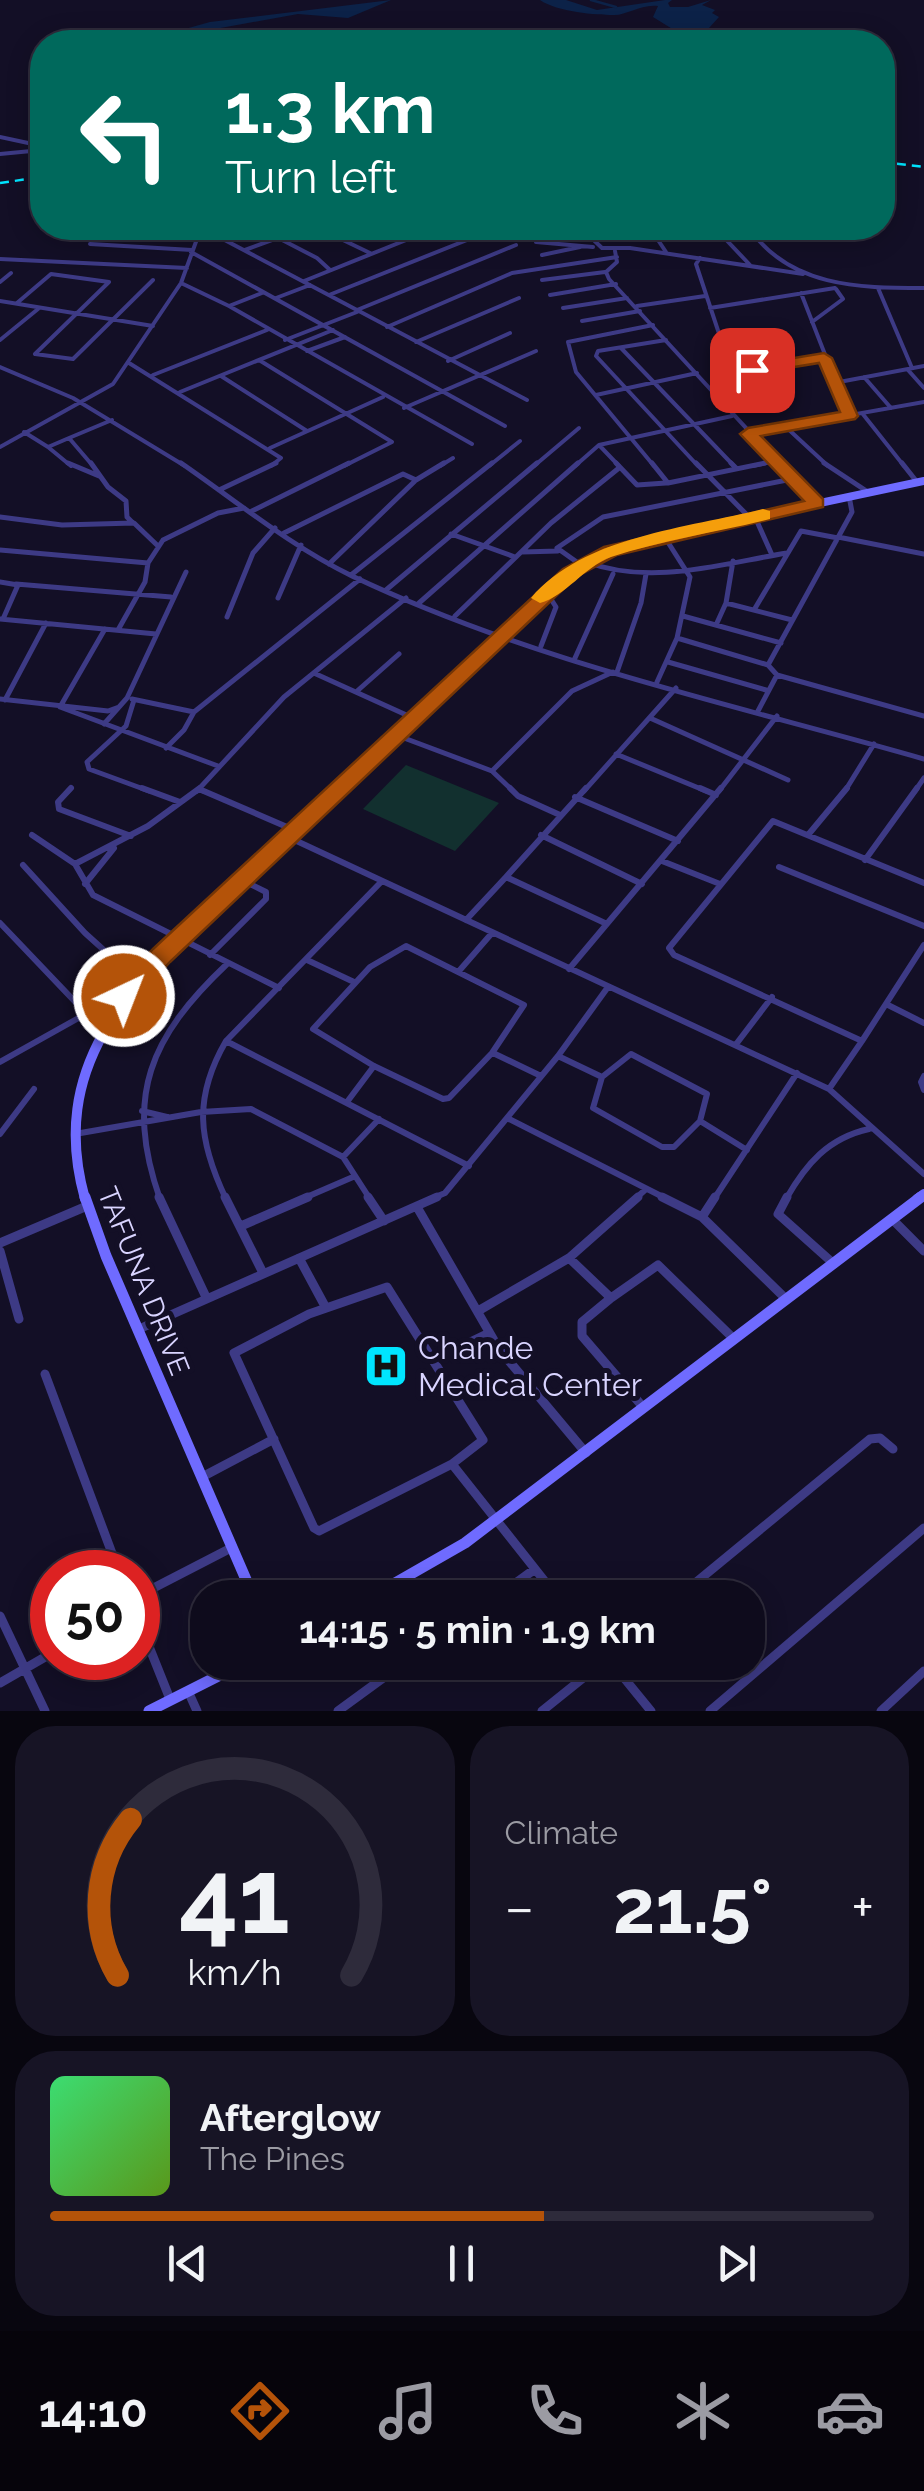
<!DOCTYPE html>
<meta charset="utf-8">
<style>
:root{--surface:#0e0b1c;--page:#171425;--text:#f1f3f6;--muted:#9b9ba3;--line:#2e2b3b;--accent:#b45309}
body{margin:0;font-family:Raleway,sans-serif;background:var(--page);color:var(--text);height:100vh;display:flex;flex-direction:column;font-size:38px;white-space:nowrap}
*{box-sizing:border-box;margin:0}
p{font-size:32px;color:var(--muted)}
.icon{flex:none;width:55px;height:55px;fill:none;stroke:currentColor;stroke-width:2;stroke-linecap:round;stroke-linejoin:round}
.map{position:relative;height:1711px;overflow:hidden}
.sheet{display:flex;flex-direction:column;gap:15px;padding:15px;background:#08060f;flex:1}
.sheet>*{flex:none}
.banner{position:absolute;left:30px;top:30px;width:865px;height:210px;border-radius:40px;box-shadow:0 5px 25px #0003,0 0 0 2px var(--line);background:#00695c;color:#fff;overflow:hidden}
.speed{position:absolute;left:30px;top:1550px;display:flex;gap:20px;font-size:50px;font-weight:700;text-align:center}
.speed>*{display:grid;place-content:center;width:130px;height:130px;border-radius:50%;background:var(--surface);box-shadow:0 5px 25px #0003,0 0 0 2px var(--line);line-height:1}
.speed .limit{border:15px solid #d22;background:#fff;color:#111}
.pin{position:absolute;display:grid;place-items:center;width:85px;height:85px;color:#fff;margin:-42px;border-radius:20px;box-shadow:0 5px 15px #0006}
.me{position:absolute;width:110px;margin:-55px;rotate:43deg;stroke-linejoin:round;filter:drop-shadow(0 0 8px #0008)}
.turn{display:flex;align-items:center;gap:35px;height:210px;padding:0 30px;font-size:45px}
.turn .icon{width:130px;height:130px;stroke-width:2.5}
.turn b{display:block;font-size:70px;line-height:85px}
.big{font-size:75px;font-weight:700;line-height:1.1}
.sheet .card{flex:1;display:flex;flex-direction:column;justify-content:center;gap:15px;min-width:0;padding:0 35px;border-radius:40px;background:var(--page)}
.sheet .dial{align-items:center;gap:0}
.dial svg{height:260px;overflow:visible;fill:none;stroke:var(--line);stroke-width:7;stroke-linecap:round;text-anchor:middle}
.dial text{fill:var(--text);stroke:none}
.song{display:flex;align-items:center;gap:30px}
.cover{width:120px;height:120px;border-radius:15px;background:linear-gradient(135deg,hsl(140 70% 55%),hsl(90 70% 35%))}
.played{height:10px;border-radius:5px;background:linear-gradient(90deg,var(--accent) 60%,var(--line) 60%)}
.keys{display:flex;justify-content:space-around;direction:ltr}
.heat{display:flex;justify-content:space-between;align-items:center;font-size:55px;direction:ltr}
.sheet .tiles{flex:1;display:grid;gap:15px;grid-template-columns:1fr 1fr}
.card:last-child{grid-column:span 2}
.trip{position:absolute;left:190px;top:1580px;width:575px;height:100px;border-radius:40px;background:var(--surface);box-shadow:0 5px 25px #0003,0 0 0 2px var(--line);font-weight:700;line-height:100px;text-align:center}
.tabs{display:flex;height:160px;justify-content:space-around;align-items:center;background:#06040b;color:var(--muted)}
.tabs .icon{width:70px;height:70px}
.tabs .active{color:var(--accent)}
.tabs b{font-size:45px;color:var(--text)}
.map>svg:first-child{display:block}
</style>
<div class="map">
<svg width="924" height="1711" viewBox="0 0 924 1711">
<rect width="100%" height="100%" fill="#130f26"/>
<!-- green -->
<path fill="#12302f" d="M406 765 499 803 455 851 363 809Z"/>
<!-- water -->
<path fill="#0c2248" d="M391 0 348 18 298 14 204 31 180 42H154L160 36 210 22Z
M540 0H566L597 10 665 0H672L668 3 670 7H688L711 0 702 5 715 10 712 13 719 17 709 28 733 42C719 43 711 38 698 36 688 34 683 39 672 35L674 30 653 17 658 6C640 4 626 16 613 15 597 15 557 12 540 0Z"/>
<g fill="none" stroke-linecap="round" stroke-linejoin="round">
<!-- stream -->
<path stroke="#0c2248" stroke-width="2.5" d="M591 0 616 7"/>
<!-- street-far3 -->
<path stroke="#3d3a85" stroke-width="4" d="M599 38 602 42
M238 39 280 35 290 42
M315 42 364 37
M0 137 42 146
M0 154 42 150
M202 228 527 400
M259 228 317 258 329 269
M318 228 370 253
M375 228 400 241
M534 228 586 239
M581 228 602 248H630L803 274
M650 228 666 252
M715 228 750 265
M749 228C790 287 858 288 924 288
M98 229 199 234
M536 242 593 247
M90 244 192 250
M245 250 305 228
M615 251 617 262 606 272 609 279 781 466
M191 252 505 426
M542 255 580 247
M700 258 696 264 742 403
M0 259 187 268
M542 280 605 272
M304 281 436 228
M0 282 11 273
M109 282 35 354 73 359 153 280
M181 283 229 306 472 444
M878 288 912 368
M801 293 849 416
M329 295 477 236
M550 295 616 284
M276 298 310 285
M0 301 153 326
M17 303 51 274 109 282
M229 306 262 293
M637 306 705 296
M563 308 627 298
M710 308 835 288
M357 310 516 245
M582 321 640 311
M812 322 843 299 836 289
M653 325 568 342 576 372 654 466
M387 327 512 273 617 257
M0 340 38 309
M285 340 357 312
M666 340 598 351 596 356 698 466
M416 342 519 298
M621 348 734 466
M307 351 345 337
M259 360 392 442 344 466
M448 361 510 333
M129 363 281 458 271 466
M0 367 73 398 185 466
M908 370 924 388
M730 372 824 357
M153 375 267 330
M221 376 307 431
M864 377 891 408
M834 383 924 366
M180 392 333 330
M596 395 697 373
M404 408 536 351
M862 413 904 466
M787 428 828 466
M24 432 48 447
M749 433 924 402
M69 438 48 447 71 466
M599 445 619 466
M0 447 113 384 181 283 201 228
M270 448 383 397
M93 466 69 438 112 420
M440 466 453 458
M489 466 520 441
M534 466 579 428
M575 466 599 445 732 416
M753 466 776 461"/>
<!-- street-far2 -->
<path stroke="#3d3a85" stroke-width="5" d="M68 463 99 476
M91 463 108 487 126 501 127 517 132 522
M181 463C236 501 292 547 352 576 533 662 732 704 924 759
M616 463 637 485 666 483
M652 463 668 483 765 463
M696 463 750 518
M731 463 736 468
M778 463 817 503
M824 463 868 492
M902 463 917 482
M219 490 276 463
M252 511 349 463
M0 517 62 525 134 523 158 546
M755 517 772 555
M284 533 403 474 416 480
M451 534 515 557
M838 537 924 554
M0 550 148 563
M522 552 558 551
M586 562C652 586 720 564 787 553
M329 564 416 480 444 463
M581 565 557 548 603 517 792 479
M351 575 492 463
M0 582 18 585 3 619
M16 584 171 597
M386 590 537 463
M278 598 301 545
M419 603 578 463
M726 603 792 620
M754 610 801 531 838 538
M455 616 551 523 619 468
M683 616 781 643
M227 617 253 553 275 528
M0 619 156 634
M716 625 726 603 733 561
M105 629 60 707 218 766
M118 630 145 582 148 563 163 540 218 513 244 508
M677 638 768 665
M541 646 556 607 547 593
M575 658 613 574
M668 662 766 690
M617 672 641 603 646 574
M316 674 413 718
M777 675 768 665 852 512 849 496
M657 682 677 638 690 577 664 536
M356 692 399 654
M0 699 108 711 119 707
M132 699 194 712
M5 700 46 623
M134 700 126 726 87 762 89 769 149 791
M758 711 777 675 924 716
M650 718 788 780
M104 724 127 698 186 572
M396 735 492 771 513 791
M166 748 184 730 194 712 360 579
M616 754 706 791
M492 771 572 691 613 672
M199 789 203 791
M68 791 71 788
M197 791 284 697 406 598
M584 791 676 688
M719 791 777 716
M845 791 874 744
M915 791 924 778"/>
<!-- street-far1 -->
<path stroke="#3d3a85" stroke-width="6" d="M71 788 58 802 59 809 131 836
M142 788 180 802
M510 788 518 796 560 815
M700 788 716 795
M199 789 294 830
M575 797 678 841
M32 835 75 864 93 895 279 988
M541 835 642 884
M808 835 847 788
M288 837 829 1089 924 1174
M865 860 917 788
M662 861 720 884
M75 864 148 826 200 788
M23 865 85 933 137 980
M779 867 924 926
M506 877 586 788
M85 884 114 848
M466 920 506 877 607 924
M0 923 102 1030
M406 946 524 1005 492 1053 449 1098 443 1099 374 1066 313 1029 370 967Z
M210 955 266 899V892L242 880
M307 960 354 982
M569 969 721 788
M459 971 492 933
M888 1005 924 1023
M226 1041 469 1166
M862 1041 924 945
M737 1043 772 997
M493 1053 541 1076
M631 1054 707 1094 700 1121 674 1147H662L593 1108 602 1077Z
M558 1056 602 1077
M0 1062 84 1015
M924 1076 921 1082 924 1090
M829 1089 862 1041 674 955 669 948 773 821 924 883
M347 1102 374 1066
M142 1111 167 1117
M507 1118 667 1199
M700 1121 747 1150
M0 1134 34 1089
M75 1134 201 1112 251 1109 343 1157 370 1199
M343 1157 379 1119
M160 1199C124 1096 150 1037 227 964
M226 1199C198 1140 193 1098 226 1041L382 881
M302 1199 353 1177
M431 1199 445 1193 558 1056 608 987
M635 1199 645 1190
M714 1199 797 1073
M786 1199C806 1164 828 1138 869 1129"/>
<!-- street -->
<path stroke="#3d3a85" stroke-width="9" d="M159 1197 206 1297
M225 1197 263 1273
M368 1197 384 1221
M662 1197 702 1217
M715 1197 702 1217 786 1299
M787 1197 778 1214 834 1264
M417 1207 499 1349 586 1453
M893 1220 924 1251
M241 1226 308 1197
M0 1243 87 1206
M0 1251 19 1319
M299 1258 326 1308
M569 1258 611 1298 582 1322V1336L643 1407
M387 1287 483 1440 452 1464 319 1531 314 1528 234 1353 309 1314Z
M611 1298 658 1265 734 1339
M478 1311 569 1258 638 1197
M139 1329 437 1197
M433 1360 489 1333
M45 1374 119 1572
M452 1464 558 1598
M202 1477 274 1439
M138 1596 231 1548
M495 1598 535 1569
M677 1598 870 1439 880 1438 893 1449
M0 1616 45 1711
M138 1619 170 1699
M611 1662 651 1711
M0 1683 52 1653
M188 1691 197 1711
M338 1711 405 1662
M542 1711 603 1662
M710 1711 924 1528
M881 1711 924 1671"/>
<!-- secondary-far2 -->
<path stroke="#6f6bff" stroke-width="8" d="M336 791 513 623 586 562 664 536 924 481"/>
<!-- secondary-far1 -->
<path stroke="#6f6bff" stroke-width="10" d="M85 1199C48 1067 127 988 216 904 257 865 297 827 338 788
M917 1199 924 1194"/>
<!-- secondary -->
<path stroke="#6f6bff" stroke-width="11" d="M85 1197 106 1256 254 1598
M369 1598 465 1543 921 1197
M149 1711 246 1662"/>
<!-- rail -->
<path stroke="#00e5ff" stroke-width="2.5" stroke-dasharray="9 6" stroke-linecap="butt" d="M882 162 924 167
M0 183 42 177"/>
</g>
<!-- route -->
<path fill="#b45309" stroke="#753606" stroke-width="2.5" d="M824 353 832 358 858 416 855 419 761 436 823 499V507L617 555 576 577 170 962 133 1002H116L112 996 116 989 153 949 563 569 604 547 804 501 740 434 748 428 840 412 819 363 752 374 744 370 752 365Z"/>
<!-- slow -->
<path fill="#f59e0b" d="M763 509 770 511V519C718 532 662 540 611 557 584 567 566 596 540 603L531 598C583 536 688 528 763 509Z"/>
<!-- icons -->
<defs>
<g id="hospital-square" transform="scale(2.25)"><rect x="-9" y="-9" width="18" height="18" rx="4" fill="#00e5ff" stroke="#130f26"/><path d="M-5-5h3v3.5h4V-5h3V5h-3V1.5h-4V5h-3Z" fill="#111"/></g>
</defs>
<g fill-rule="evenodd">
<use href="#hospital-square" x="386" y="1366"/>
</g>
<g text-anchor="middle" stroke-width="10" stroke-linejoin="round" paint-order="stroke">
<!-- street labels -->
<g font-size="28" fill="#d9d4ff" stroke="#130f26">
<text transform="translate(144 1281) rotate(68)" y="10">TAFUNA DRIVE</text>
</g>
<!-- near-poi labels -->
<g font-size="32" fill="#d9d4ff" stroke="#130f26" text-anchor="start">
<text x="418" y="1359">Chande<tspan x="418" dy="37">Medical Center</tspan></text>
</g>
</g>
</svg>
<div class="speed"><div class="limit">50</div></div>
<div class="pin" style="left:752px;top:370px;background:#d93025"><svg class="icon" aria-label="arrive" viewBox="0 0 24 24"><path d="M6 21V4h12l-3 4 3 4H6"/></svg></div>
<svg class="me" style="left:124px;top:996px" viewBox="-20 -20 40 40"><circle r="17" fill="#b45309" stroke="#fff" stroke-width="3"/><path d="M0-11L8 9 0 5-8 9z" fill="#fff"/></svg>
<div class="trip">14:15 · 5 min · 1.9 km</div>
<div class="banner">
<div class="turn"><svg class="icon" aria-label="left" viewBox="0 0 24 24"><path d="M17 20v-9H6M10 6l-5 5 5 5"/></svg><div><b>1.3 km</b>Turn left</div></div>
</div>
</div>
<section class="sheet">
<div class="tiles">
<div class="card dial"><svg viewBox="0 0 100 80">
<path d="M14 69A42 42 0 1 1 86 69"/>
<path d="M14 69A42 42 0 0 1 18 21" stroke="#b45309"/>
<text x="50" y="56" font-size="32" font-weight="700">41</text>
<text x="50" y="72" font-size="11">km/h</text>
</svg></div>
<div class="card"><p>Climate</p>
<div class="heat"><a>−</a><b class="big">21.5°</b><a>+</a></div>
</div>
<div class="card">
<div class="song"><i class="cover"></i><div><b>Afterglow</b><p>The Pines</p></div></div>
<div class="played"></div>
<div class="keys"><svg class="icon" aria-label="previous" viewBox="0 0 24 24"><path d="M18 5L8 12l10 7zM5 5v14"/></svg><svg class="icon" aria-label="pause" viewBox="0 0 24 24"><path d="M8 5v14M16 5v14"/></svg><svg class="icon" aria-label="next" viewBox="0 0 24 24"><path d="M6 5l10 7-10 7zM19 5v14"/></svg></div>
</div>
</div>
</section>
<nav class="tabs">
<b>14:10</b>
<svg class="icon active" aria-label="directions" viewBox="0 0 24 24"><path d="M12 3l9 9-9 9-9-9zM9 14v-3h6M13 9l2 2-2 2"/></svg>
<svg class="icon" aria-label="music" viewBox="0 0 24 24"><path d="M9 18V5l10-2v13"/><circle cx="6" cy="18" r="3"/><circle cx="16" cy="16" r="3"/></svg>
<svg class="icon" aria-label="phone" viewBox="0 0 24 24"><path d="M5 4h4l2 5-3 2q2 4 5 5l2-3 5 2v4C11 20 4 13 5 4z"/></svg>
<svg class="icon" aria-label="climate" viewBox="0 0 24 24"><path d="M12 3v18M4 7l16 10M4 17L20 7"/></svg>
<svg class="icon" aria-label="car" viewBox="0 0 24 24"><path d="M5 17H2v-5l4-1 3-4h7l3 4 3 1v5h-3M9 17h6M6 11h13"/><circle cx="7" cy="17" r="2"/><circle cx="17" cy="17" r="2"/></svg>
</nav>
